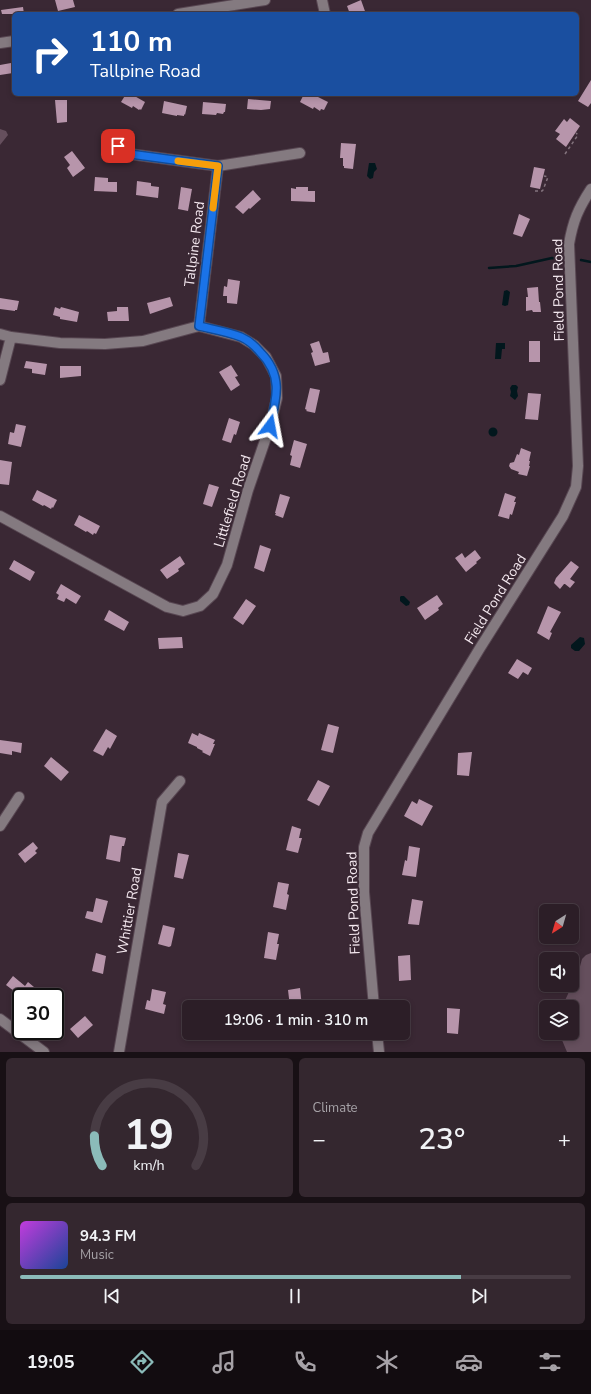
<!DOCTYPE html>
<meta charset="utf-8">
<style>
:root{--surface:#2c1e27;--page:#34272f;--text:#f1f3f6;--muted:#a6a2a7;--line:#483c44;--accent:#8bbbb9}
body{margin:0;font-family:"Nunito Sans",sans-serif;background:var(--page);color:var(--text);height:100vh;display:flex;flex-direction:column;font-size:15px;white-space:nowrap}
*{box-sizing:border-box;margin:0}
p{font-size:13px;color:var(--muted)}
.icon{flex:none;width:22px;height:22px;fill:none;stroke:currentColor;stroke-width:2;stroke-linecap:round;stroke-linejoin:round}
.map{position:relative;height:1052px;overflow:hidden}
.panel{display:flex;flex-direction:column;gap:6px;padding:6px;background:#181015;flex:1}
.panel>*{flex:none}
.guide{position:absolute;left:12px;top:12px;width:567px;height:84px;border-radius:6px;box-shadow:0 2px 6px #0003,0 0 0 1px var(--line);background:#1a4fa0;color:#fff;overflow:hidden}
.needle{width:26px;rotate:217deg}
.buttons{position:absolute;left:539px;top:904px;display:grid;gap:8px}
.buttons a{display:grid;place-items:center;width:40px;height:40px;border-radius:6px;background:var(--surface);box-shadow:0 2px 6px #0003,0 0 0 1px var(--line);font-size:20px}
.speed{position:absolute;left:12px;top:988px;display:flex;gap:8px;font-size:20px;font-weight:700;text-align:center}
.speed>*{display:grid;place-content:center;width:52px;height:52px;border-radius:50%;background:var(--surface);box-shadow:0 2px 6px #0003,0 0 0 1px var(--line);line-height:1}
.speed .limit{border:2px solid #111;border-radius:6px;background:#fff;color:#111}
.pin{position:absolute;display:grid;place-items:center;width:34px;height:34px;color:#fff;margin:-17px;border-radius:8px;box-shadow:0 2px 6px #0006}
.me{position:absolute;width:44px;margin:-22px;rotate:13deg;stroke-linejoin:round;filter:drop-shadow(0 0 3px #0008)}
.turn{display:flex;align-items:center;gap:14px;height:84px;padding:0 12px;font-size:18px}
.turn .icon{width:52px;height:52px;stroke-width:2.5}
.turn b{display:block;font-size:28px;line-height:34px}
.big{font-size:30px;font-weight:600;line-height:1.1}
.panel .tile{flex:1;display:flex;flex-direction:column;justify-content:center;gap:6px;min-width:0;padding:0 14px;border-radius:6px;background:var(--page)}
.panel .dial{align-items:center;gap:0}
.dial svg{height:104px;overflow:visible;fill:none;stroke:var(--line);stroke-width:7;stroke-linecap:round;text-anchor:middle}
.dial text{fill:var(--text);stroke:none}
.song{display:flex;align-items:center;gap:12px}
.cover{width:48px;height:48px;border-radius:6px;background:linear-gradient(135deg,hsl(290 70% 55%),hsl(220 70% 35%))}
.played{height:4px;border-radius:2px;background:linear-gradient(90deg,var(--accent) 80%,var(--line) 80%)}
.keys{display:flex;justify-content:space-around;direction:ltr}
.heat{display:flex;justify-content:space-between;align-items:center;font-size:22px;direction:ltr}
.panel .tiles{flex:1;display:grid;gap:6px;grid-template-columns:1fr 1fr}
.tile:last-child{grid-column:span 2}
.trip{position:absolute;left:182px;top:1000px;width:228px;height:40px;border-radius:6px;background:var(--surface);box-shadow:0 2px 6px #0003,0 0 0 1px var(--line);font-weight:600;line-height:40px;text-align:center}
.dock{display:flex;height:64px;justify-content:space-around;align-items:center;background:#120c10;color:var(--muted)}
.dock .icon{width:28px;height:28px}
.dock .selected{color:var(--accent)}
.dock b{font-size:18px;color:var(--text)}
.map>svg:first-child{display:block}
</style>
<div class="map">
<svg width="591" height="1052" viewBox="0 0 591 1052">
<rect width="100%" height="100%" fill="#3a2834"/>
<!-- green -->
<path fill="#654f5d" d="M0 129 6 131 8 135 0 145Z
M591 953V1052H567L559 1033H572V1007H562L579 970 582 959 586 955Z"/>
<!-- water -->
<path fill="#02171d" d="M369 163H375L377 169 374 172 373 178 370 179 367 176Z
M507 290 510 292 508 305 505 306 502 305 504 291Z
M496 343H505V349H502L501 359H495Z
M512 385H516L518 387 517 391 518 396 515 400 510 396 511 392 510 388Z
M488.5 432a4.5 4.5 0 1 1 9 0a4.5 4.5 0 1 1-9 0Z
M401 596H404L410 602 409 605 406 606 400 601V597Z
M580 637 584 638 585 644 579 651H575L571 648V645Z"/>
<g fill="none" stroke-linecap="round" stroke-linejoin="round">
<!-- stream -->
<path stroke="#02171d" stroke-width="2.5" d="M581 260 591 262
M489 268 516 266 552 258 559 259"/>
</g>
<!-- building -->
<path fill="#b795ab" d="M55 0H73L75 7 58 11Z
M361 0 366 14H350L347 6Z
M23 7 24 14H2L1 10Z
M11 63 13 73 0 75V65Z
M591 80V103L588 107 578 101Z
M126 94H131L145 102 141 110 140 109 139 110 133 106 132 108 121 102Z
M304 94H312L328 102 324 110 321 109 320 111 314 107 313 109 300 102Z
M248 99 271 101 270 109 261 110 247 109Z
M55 100H67V122L57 123Z
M164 101 187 106 185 115 184 114V116L177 115V116L162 113Z
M203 102 226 104 225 112H224L223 114 217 113 216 115 202 114Z
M570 118 580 126 566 147 556 139 560 134 555 131 564 119 567 122Z
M341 143 356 144 353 169 344 168V166H343V158H340Z
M72 151 85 168 73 177 67 168 70 165 64 157Z
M534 167 545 169 540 189 530 187Z
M95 177 108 178V182H117V192L94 191Z
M137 181 151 183V186L159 187 158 198 136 195Z
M181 187 192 189 188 211 178 209Z
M296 187H308V191H315V202L291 201V188L296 189Z
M253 190 261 199 250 209 249 208 243 214 235 207Z
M519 214 530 219 522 237 513 234Z
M228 279 240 281 237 304 227 303V296H223L224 286 227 287Z
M538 287 539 302H540L541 312H533L532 310 526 311V297H528L527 288Z
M170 297 173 306 150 314 147 303Z
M0 298 19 301 17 310H15V311L0 309Z
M55 307 60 309 61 307 79 312 77 322 60 319V317L53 315Z
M117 307H128L129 321H108L107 312 117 311Z
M319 341 323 353 328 352 330 362 315 366 311 353 313 352 310 344Z
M529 341H540V362H529Z
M26 361 47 364 45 375 32 373V369L24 368Z
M231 365 238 376 235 377 240 385 231 391 219 372Z
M60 366H81V376L60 378Z
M310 388 320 390 315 413 306 411 307 410 305 409Z
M528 393 541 394 538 420 525 419Z
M229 418 240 422 236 435 234 434 231 443 222 440Z
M16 424 26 426 21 447 8 444 10 432 14 433Z
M294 440 307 444 300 468 290 465 292 456 290 455Z
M521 448 531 452 529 461H530L529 466H530L527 476 518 474 519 472 511 469 509 466 510 463 514 462 517 454 519 455Z
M0 460 12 462 9 485 0 484Z
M209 484 219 487 212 507 203 504Z
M37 490 57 500 53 508 52 507 51 509 44 505 43 506 32 500Z
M505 493 516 497 514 502H516L512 515 510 514 509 519 498 516Z
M280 494 290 497 283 518 275 515 276 513H275Z
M79 515 100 526 96 534 94 533 93 535 87 531 86 532 74 525Z
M260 545 271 549 264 572 254 568Z
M475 550 481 558 476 562 477 563 466 572 455 558 462 553 465 558Z
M180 556 185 564 178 569 179 571 167 579 160 570Z
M14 560 35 572 30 581 9 569Z
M571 561 579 567 570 579 575 582 570 588 565 584H564L560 589 554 583 556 578Z
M61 584 81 596 76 604 66 598 64 602 57 599 59 595 56 593Z
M437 595 443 604 438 608 439 610 425 620 417 608Z
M246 599 256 606 243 625 233 618Z
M548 606 561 612 550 632 552 633 549 640 537 633Z
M109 610 129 622 124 631 104 620Z
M182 637 183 648 159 649 158 638Z
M517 659 532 668 528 675 523 672 518 679 508 673Z
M328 724 339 727 333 753 321 750Z
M106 729 117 736 110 749 108 747 103 756 93 751Z
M192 733 198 736 199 733 215 740 213 744H215L210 756 202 752 203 751 197 748V747L188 743Z
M0 740 22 743 21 753 12 751V755L0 753Z
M472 752 469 776 457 775 458 753Z
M51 757 69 772 61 781 44 766Z
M318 780 330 786 319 806 307 800Z
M419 799 433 806 422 826 404 816 412 801 417 804Z
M292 826 301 829 299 838H302L298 853 286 850Z
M110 835 126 838 124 846H122L120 862 106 859Z
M33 842 38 848 35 851 37 853 25 863 18 854Z
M409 846 420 848 416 877 402 875 405 860 407 861Z
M178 853 189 855 183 879 174 877Z
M278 882 289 884 287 894 289 895 286 910 273 907Z
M96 898 108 901 102 923 85 918 87 911 93 912Z
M412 899 423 901 419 925 408 924Z
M163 925 175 928 171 946 169 947 158 944Z
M268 932 279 934 277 944H279L276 960 264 958Z
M96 953 106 956 103 974 92 971Z
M410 955 411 980 399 981 398 956Z
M13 976 25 986 28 982 34 987 31 991 39 997H22L6 985Z
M300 988 302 1007H290L288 990Z
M152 989 166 992 163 1004 166 1005 164 1014 145 1009 147 1000 150 1001Z
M447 1008 460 1009 458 1034 447 1033Z
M85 1016 93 1025 78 1038 70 1029Z"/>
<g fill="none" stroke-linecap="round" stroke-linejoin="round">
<!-- minor casing -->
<g stroke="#584752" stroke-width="12">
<path id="minor" d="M322 0 325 14
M178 14 265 0
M0 43 14 41
M107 137 130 154 218 166 300 153
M199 326 218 166
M0 334 11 337 60 343 105 344 143 341 199 326 241 337 254 345 266 357 276 376 277 398 270 426 248 490 227 565 213 594 200 606 183 611 167 607 0 516
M0 380 11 337
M0 826 19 797
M374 1007 364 892V847L368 833 480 648 563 516 576 487 578 466 569 244C573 221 578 209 591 189
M0 1019 44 1052
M377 1033 379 1052
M119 1052 162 802 180 781"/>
</g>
<!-- path -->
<path stroke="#83737d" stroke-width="1.5" stroke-dasharray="3 3" stroke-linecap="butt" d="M565 154 578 135 576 133
M535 191H542L543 190 548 177 544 176"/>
<!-- minor -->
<use href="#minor" stroke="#847a80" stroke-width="10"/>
</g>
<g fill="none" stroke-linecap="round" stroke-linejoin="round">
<!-- route casing -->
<g stroke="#114b97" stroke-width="10">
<path id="route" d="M118 146 130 154 218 166 199 326C211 329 229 332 241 337 248 340 255 346 260 352 283 375 277 397 270 426"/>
</g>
<!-- route -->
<use href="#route" stroke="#1a73e8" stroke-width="7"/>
<!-- slow -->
<path stroke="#f59e0b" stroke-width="7" d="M178 161 218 166 213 208"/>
</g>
<g text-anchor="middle" stroke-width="4" stroke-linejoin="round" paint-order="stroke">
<!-- street labels -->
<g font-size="14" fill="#f3e7ee" stroke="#3a2834">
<text transform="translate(194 244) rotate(-83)" y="5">Tallpine Road</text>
<text transform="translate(558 290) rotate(-91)" y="5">Field Pond Road</text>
<text transform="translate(232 501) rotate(-73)" y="5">Littlefield Road</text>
<text transform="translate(495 599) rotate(-58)" y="5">Field Pond Road</text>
<text transform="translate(353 903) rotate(-92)" y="5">Field Pond Road</text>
<text transform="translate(129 911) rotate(-80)" y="5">Whittier Road</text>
</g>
</g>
</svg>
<div class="buttons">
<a><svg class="needle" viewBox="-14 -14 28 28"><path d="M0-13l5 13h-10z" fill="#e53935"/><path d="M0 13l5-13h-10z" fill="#a6a2a7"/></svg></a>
<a><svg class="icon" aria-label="sound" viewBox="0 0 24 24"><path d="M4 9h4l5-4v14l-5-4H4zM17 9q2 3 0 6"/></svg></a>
<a><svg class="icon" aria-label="layers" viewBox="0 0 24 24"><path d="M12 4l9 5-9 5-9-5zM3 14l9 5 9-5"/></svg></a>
</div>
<div class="speed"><div class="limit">30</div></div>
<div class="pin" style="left:118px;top:146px;background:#d93025"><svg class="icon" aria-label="arrive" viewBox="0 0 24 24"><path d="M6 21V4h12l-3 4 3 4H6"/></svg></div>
<svg class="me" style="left:270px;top:426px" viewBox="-20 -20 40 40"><path d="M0-17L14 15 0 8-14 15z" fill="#1a73e8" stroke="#fff" stroke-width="4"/></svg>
<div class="trip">19:06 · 1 min · 310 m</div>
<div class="guide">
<div class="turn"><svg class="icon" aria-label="right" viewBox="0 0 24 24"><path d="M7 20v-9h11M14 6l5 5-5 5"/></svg><div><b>110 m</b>Tallpine Road</div></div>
</div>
</div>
<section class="panel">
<div class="tiles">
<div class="tile dial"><svg viewBox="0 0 100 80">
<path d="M14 69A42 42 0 1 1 86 69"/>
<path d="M14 69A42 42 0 0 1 8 46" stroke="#8bbbb9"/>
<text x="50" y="56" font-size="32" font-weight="700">19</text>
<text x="50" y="72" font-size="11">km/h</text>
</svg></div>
<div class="tile"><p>Climate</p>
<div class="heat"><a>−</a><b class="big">23°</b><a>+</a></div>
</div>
<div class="tile">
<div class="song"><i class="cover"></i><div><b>94.3 FM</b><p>Music</p></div></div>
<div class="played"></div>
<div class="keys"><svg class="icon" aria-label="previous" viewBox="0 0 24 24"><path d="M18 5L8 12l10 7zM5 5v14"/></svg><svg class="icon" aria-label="pause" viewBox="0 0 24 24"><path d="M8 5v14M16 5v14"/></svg><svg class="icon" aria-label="next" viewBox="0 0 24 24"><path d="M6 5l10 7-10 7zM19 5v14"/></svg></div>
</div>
</div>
</section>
<nav class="dock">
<b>19:05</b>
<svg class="icon selected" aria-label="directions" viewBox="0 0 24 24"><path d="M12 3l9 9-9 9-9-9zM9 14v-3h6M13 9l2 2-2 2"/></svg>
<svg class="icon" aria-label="music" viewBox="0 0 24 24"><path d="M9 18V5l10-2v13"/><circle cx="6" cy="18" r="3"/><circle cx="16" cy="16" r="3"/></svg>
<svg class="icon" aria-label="phone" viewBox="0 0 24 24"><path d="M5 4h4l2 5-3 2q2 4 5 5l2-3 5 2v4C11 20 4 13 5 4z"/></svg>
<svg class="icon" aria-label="climate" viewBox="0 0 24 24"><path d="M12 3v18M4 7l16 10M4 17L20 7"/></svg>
<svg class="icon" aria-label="car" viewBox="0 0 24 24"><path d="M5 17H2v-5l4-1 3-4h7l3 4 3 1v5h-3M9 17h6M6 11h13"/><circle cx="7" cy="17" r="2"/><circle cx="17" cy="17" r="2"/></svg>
<svg class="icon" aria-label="filters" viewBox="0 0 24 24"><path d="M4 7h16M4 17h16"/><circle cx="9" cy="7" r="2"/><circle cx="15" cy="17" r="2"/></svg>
</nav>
